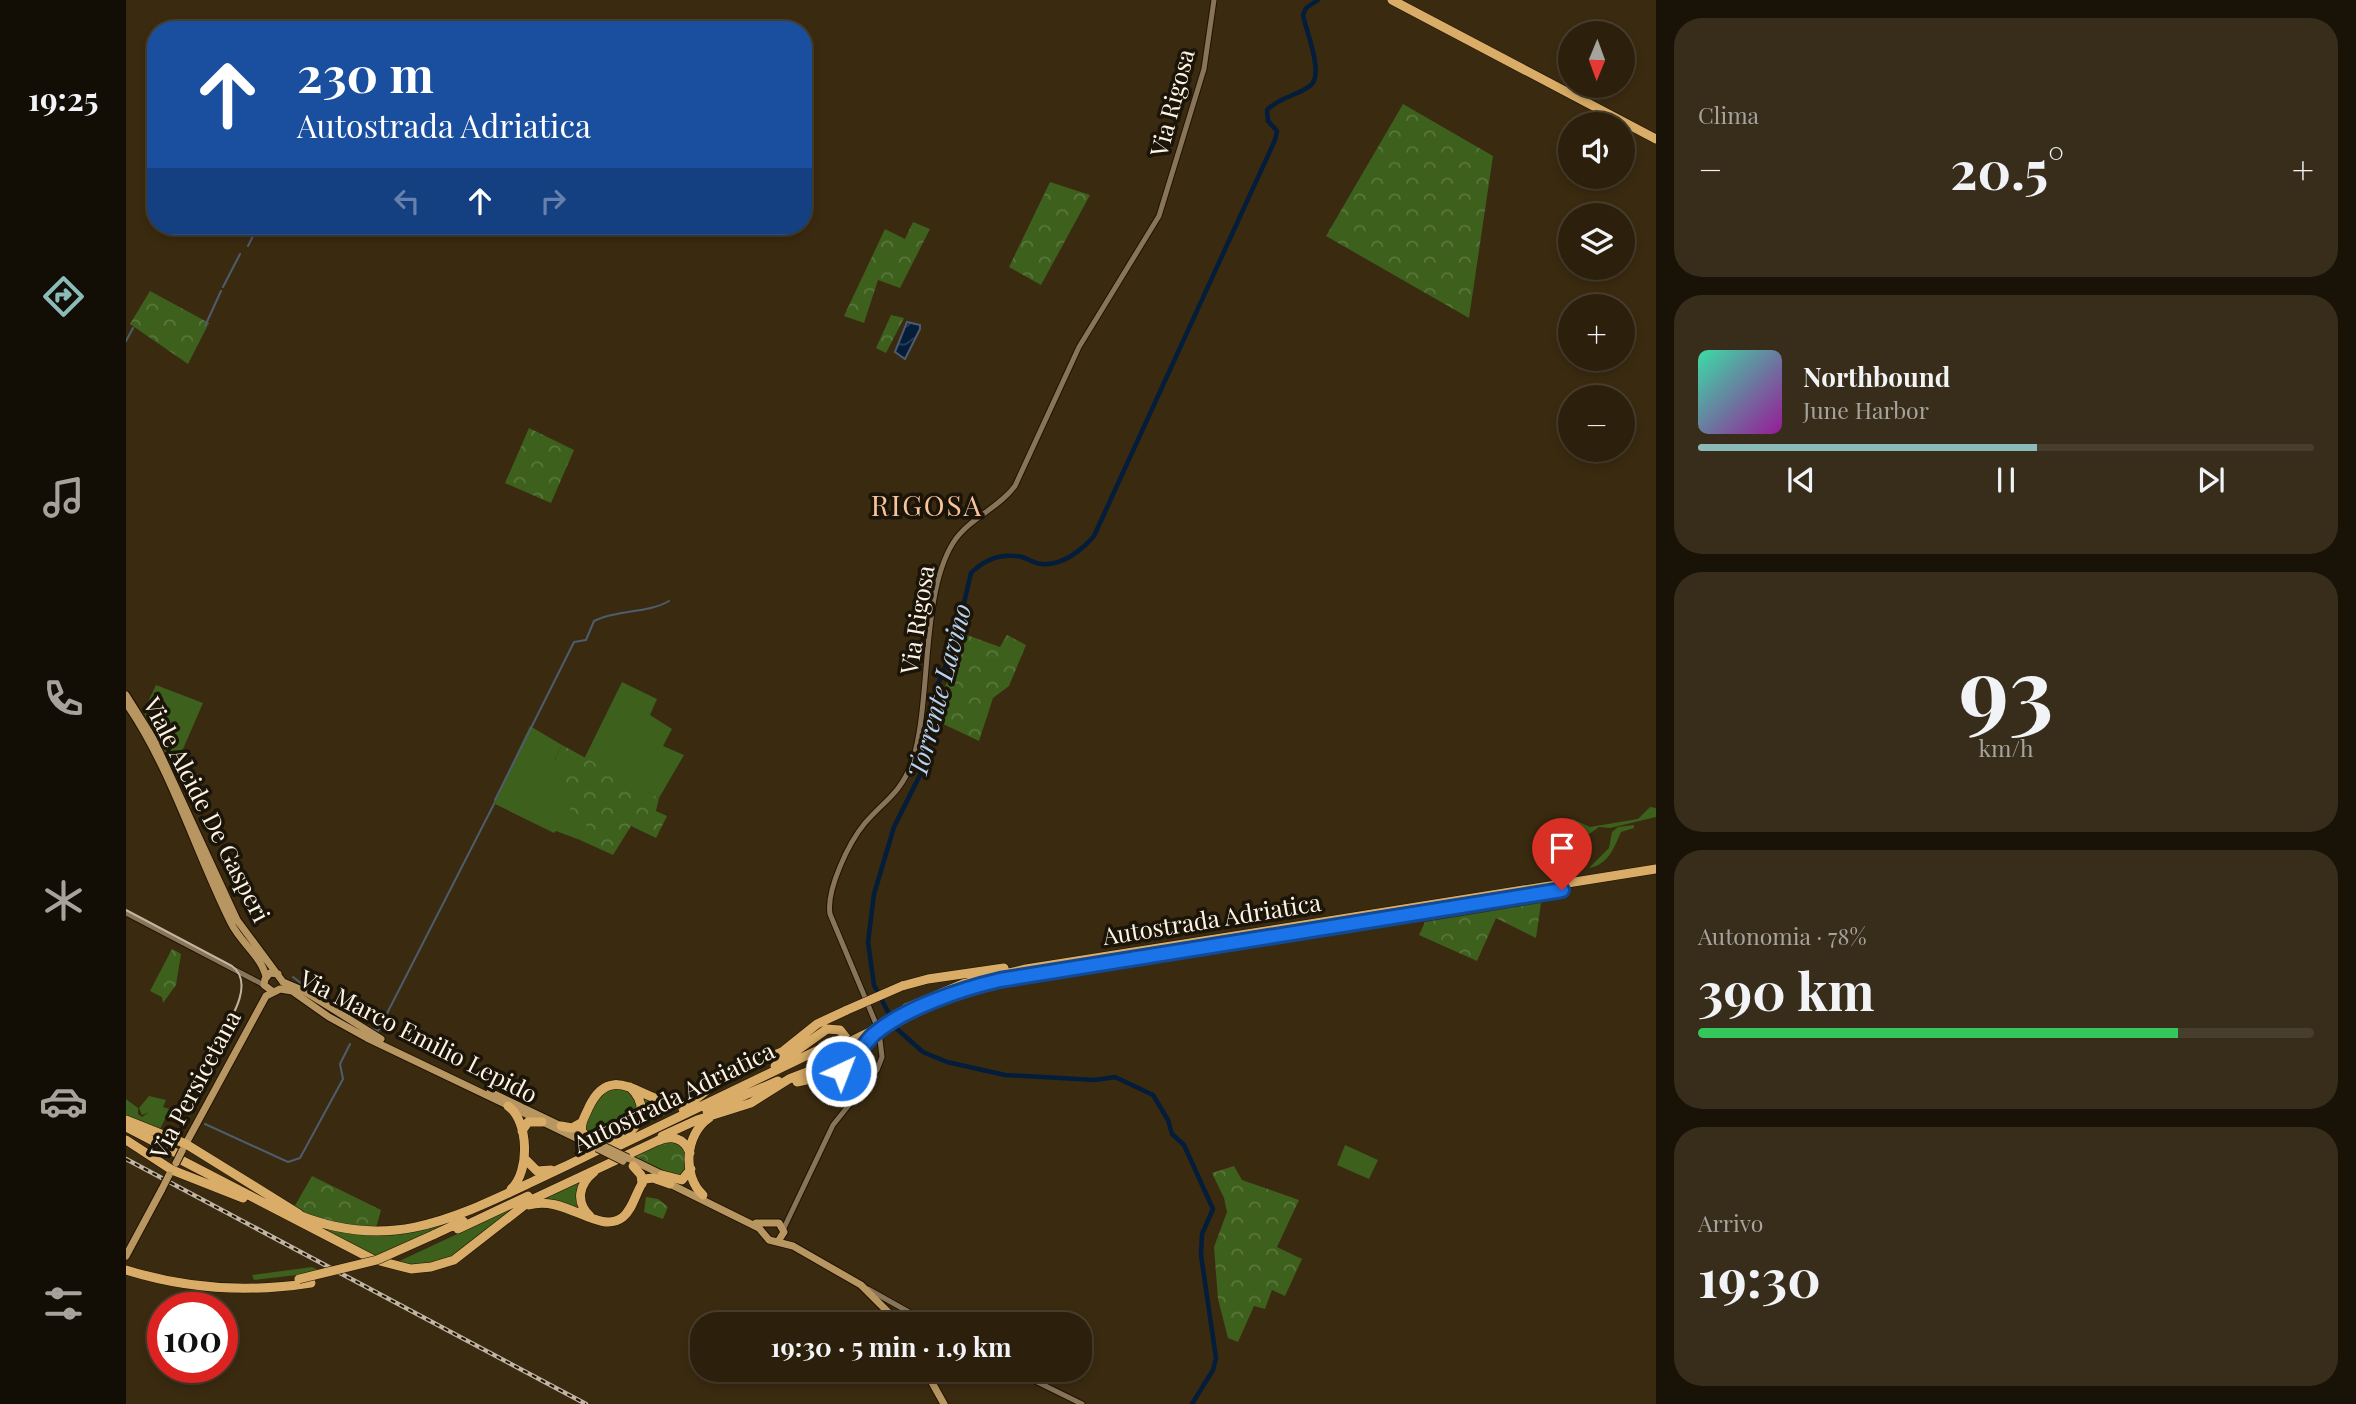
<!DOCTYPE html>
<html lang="it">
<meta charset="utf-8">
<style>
:root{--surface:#2c200c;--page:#382d1a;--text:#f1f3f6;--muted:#a6a39d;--line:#483e2d;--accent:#8bbbb9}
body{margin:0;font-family:"Playfair Display",serif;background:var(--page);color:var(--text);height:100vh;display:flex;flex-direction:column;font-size:26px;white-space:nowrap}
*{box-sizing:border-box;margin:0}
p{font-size:23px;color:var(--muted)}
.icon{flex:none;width:38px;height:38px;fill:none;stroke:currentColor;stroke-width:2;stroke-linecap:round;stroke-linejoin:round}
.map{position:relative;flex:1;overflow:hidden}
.drawer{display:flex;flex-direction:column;gap:18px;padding:18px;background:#181207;width:700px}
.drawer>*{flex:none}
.banner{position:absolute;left:21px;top:21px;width:665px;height:214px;border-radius:28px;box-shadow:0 4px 10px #0003,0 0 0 2px var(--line);background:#1a4fa0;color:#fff;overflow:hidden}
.needle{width:46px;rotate:181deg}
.fabs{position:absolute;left:1432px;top:21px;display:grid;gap:14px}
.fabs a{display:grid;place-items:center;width:77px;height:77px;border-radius:50%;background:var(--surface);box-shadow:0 4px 10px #0003,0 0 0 2px var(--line);font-size:35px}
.speed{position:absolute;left:21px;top:1292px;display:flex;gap:14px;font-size:35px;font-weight:700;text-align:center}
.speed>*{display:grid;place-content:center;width:91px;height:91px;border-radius:50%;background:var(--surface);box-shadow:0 4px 10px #0003,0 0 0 2px var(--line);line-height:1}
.speed .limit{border:10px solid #d22;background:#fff;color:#111}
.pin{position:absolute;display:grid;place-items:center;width:60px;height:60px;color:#fff;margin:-72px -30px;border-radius:50% 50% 50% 0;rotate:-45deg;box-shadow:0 0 7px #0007}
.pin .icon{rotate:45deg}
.me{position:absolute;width:77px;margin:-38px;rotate:43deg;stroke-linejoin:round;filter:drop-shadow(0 0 5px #0008)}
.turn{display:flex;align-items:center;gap:24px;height:147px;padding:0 35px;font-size:32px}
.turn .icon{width:91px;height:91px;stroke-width:2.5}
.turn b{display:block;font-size:49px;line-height:60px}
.lanes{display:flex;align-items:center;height:66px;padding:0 35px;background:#0003;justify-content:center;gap:35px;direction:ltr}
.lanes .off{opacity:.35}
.big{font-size:52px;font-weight:700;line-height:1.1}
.drawer .widget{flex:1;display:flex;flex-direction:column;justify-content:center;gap:10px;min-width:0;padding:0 24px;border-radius:28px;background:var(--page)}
.drawer .dial{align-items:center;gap:0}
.dial b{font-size:91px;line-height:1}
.song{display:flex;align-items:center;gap:21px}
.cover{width:84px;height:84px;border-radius:10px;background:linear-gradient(135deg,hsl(160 70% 55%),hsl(300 70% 35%))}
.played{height:7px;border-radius:4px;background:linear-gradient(90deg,var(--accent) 55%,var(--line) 55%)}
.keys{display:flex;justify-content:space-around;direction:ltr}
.heat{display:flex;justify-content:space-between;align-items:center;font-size:38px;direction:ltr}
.charge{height:10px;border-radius:5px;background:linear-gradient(90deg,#34c759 78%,var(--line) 0)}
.trip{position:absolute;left:564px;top:1312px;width:402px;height:70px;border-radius:28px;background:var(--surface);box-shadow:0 4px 10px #0003,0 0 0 2px var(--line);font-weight:700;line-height:70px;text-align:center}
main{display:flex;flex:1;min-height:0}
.tab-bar{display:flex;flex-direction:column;width:126px;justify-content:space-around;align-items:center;background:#120d05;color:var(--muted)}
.tab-bar .icon{width:49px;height:49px}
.tab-bar .selected{color:var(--accent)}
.tab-bar b{font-size:32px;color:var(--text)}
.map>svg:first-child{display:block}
</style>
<main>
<nav class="tab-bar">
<b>19:25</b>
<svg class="icon selected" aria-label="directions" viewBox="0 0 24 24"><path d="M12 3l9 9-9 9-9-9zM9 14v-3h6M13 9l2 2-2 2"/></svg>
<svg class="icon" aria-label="music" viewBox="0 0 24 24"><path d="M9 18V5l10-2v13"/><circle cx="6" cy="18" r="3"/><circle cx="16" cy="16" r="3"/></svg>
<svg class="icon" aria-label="phone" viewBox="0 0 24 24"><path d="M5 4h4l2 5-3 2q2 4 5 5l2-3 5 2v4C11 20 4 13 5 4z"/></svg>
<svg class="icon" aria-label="climate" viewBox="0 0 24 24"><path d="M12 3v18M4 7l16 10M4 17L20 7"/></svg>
<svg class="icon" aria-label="car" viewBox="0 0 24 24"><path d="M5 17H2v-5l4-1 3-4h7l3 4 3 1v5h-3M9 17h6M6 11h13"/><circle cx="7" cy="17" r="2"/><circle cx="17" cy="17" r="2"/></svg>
<svg class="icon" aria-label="filters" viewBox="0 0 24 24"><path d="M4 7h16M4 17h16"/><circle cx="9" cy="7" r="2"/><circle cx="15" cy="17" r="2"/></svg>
</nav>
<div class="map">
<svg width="1530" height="1404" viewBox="0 0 1530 1404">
<defs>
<pattern id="forest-crowns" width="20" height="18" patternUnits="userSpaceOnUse" patternTransform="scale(1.75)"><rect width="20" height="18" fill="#3d601c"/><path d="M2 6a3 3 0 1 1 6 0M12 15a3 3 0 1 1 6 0" fill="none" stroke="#5a773d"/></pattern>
<pattern id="water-waves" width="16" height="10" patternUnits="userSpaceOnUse" patternTransform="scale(1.75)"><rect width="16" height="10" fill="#031d3a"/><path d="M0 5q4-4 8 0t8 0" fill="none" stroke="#293e56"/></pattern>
</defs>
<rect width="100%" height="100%" fill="#3a2a10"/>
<!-- grass -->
<path fill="#3d601c" d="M496 682 531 699 524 715 546 729 537 746 558 755 533 798 458 759Z
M30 685 77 703 47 772 20 720 18 710Z
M404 726 436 745 429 759 440 764 429 786 449 801 462 825 454 840 430 831 428 833 367 803Z
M1524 807 1530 808V817L1484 828 1473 827 1452 842 1446 841 1438 828 1439 821 1447 819 1464 827 1512 819Z
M1508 825V828L1495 832C1488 848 1482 865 1463 868L1483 848 1486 832 1492 827Z
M490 1086 507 1093C519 1124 505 1128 481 1144L459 1134C456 1110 471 1097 490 1086Z
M513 1094 552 1109 513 1127Z
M23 1096 40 1100 37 1107 44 1109 34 1129 0 1119V1099L12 1108V1114L16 1117 23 1112 16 1115 13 1108Z
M1219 1145 1252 1160 1243 1179 1211 1165Z
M460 1177 456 1210 411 1202Z
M389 1207 341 1250 305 1266 265 1265Z
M171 1217 259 1236 263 1233 326 1222 247 1258Z
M186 1267 196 1272 128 1280 126 1275Z"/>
<!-- forest -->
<path fill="url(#forest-crowns)" d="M1277 104 1367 156 1343 318 1200 236Z
M924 182 964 195 915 285 883 267Z
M787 222 804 229 774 288 752 280 738 323 718 316 759 229 779 239Z
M24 291 83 323 62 364 4 324Z
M765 315 778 318 760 353 750 348Z
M403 428 448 450 425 503 379 483Z
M841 635 874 647 881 635 900 645 883 686 867 698 853 741 813 722 817 690 834 658Z
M436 745 533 798 530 811 541 816 530 838 505 826 487 855 454 840 461 825 441 816 448 801 427 790 439 764 429 759Z
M1415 903 1410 938 1370 918 1351 961 1293 935 1299 922Z
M46 949 55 954 50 985 37 1003 36 997 24 991Z
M545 1139 558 1146 563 1172 553 1178 505 1155Z
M1108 1166 1116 1180 1173 1200 1151 1247 1176 1259 1159 1296 1146 1290 1139 1309 1128 1306 1112 1342 1102 1338 1092 1299 1088 1247 1101 1212 1098 1198 1086 1173Z
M186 1176 255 1210 250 1228 204 1223 167 1209Z
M520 1197 532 1199 542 1207 537 1219 518 1212Z"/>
<!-- water -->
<path fill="url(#water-waves)" stroke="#4e5d6d" stroke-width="2" d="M781 322 794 325V329L779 359 769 352Z"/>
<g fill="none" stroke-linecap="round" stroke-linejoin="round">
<!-- stream -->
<path stroke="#4e5d6d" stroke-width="2" d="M122 246 132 226
M97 287 114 254
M79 326 95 291
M0 341 7 328
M369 800 448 642 460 640 468 621C492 609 521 614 543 601
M167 977 188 993
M243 1028 252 1031 368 804
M79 1124 162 1162 174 1158 217 1079 214 1064 224 1044"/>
<!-- river -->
<path stroke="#031d3a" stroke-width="4.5" d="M1066 1404 1087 1370 1090 1358 1075 1255 1076 1234 1087 1209 1058 1145 1046 1134 1042 1120 1027 1095 989 1077 969 1080 879 1075 821 1062 797 1052 771 1029 748 985 742 942 748 894 768 827 795 773 811 686 828 646 845 573C859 559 876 553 896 557 903 559 909 564 916 564 936 566 956 550 968 536L1149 140 1151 131 1142 121 1141 110C1155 96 1174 95 1185 85 1198 73 1180 31 1177 15L1180 8 1192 0"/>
<!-- secondary casing -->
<g stroke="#211200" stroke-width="7">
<path id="secondary" d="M0 913 138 985
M657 1230 707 1125 751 1070 756 1057 753 1031 704 914C700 890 723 842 739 823 760 799 773 795 786 763 806 701 794 596 827 543 843 518 872 509 889 486L953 347 1033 216 1078 69 1088 0
M742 1289 806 1325
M887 1370 956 1404"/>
</g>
<!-- primary casing -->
<g stroke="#211200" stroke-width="9">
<path id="primary" d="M0 695 27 738 111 920 157 982
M0 703C46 770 69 851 105 923 114 942 136 957 140 977
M157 982 178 991 255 1039
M146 991 138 985 139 979 144 973 152 974
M364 1092 477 1146
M58 1147 140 996 154 989 166 991 203 1017 241 1038 471 1148
M502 1158 539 1176
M542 1183 633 1228 643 1240 667 1246 735 1285 775 1325
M630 1223H653L658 1232 653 1240
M0 1256 36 1189
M799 1370 818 1404"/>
</g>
<!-- motorway casing -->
<g stroke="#211200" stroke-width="10">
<path id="motorway" d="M1266 0 1530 139
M776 986 802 979 878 968
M780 1008 837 984 900 969 1530 869
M721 1068 745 1038
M696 1070 716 1066 726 1050
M671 1082 708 1074
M382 1106C403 1121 404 1172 385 1189
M557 1109 603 1073 656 1052 691 1024 721 1010
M581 1111 652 1081
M0 1120 60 1144 173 1214
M435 1126 446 1128 455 1123
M0 1127 52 1154
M396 1131 402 1122H416
M536 1136 571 1120 625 1103 663 1079 712 1060 722 1049 721 1039 714 1030 701 1029 649 1066
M0 1140 46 1170 117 1198
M465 1140 456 1132C454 1123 459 1116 463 1107 488 1054 524 1113 563 1103
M482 1151 717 1038
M399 1159 411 1171 425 1170
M55 1160 246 1259 285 1269 305 1267 328 1260 405 1200 531 1141C545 1135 558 1137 564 1153
M507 1166 515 1175 516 1184
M536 1175 556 1180 565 1169
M577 1195C556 1176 559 1134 583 1118
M403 1205C439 1194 473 1236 497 1217 508 1208 510 1190 519 1179L527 1178 544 1184
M170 1214C261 1252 325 1220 406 1182 439 1166 472 1152 503 1133 519 1119 519 1101 504 1087
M464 1216C449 1202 453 1184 468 1172
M332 1229 402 1196
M307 1235 337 1221
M0 1270C61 1289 122 1293 185 1283"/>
</g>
<!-- secondary -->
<use href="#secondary" stroke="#877459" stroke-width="5"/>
<!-- primary -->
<use href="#primary" stroke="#b89661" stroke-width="7"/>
<!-- motorway -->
<use href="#motorway" stroke="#d9ad67" stroke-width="9"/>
<!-- tram -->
<path stroke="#c1b5a2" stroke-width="2" d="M0 910 106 966C132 985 98 1029 87 1051"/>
<!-- rail casing -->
<g stroke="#c1b5a2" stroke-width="4.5">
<path id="rail" d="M0 1159 460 1404"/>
</g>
<!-- rail -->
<use href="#rail" stroke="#1b1409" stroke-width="2" stroke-dasharray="5" stroke-linecap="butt"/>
<!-- primary-bridge casing -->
<g stroke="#211200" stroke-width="9" stroke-linecap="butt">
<path id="primary-bridge" d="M477 1146 502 1158
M471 1148 497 1161
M50 1163 56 1151
M36 1189 43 1175"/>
</g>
<!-- motorway-bridge casing -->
<g stroke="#211200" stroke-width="10" stroke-linecap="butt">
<path id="motorway-bridge" d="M721 1010 776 986
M719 1044 781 1014
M688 1068 696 1070
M173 1279 251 1260 307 1235"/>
</g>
<!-- primary-bridge -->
<use href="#primary-bridge" stroke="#b89661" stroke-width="7"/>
<!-- motorway-bridge -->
<use href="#motorway-bridge" stroke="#d9ad67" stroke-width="9"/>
</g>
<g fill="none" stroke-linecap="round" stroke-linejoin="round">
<!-- route casing -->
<g stroke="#114b97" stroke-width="18">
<path id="route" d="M715 1071C730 1062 735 1046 748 1034 779 1008 835 989 874 980L1436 890"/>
</g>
<!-- route -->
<use href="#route" stroke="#1a73e8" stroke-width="12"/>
</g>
<g text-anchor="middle" stroke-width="7" stroke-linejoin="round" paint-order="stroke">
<!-- street labels -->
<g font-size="24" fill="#fef3e4" stroke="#1b1409">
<text transform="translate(1047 103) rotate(-75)" y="8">Via Rigosa</text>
<text transform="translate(792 620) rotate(-81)" y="8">Via Rigosa</text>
<text transform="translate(80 810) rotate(63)" y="8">Viale Alcide De Gasperi</text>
<text transform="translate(1086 920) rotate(-9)" y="8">Autostrada Adriatica</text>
<text transform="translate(292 1037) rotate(27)" y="8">Via Marco Emilio Lepido</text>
<text transform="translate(70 1085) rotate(-62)" y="8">Via Persicetana</text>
<text transform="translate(548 1098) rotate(-26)" y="8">Autostrada Adriatica</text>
</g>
<!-- water labels -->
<g font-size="26" font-style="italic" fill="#b7d3f4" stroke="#1b1409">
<text transform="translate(814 691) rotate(-75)" y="9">Torrente Lavino</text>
</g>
<!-- quarter labels -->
<g font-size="28" letter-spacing="2" fill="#f9c49c" stroke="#1b1409">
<text x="801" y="516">RIGOSA</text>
</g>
</g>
</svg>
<div class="fabs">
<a><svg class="needle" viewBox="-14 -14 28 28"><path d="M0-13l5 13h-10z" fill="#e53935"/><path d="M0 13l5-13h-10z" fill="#a6a39d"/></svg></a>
<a><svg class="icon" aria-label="sound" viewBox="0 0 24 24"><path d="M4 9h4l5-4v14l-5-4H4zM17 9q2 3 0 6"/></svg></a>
<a><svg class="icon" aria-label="layers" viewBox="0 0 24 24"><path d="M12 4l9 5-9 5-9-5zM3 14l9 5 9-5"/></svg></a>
<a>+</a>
<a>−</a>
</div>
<div class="speed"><div class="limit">100</div></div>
<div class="pin" style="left:1436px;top:890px;background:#d93025"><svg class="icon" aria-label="arrive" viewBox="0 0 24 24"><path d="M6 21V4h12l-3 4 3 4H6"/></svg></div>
<svg class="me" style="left:715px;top:1071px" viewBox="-20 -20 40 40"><circle r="17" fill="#1a73e8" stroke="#fff" stroke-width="3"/><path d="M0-11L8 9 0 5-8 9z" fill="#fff"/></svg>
<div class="trip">19:30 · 5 min · 1.9 km</div>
<div class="banner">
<div class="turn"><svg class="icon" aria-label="ahead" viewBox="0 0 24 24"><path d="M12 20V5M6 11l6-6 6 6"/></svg><div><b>230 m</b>Autostrada Adriatica</div></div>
<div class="lanes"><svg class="icon off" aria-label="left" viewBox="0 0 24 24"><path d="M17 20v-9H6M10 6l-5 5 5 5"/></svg><svg class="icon" aria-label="ahead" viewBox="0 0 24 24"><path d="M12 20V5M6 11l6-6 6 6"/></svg><svg class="icon off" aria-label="right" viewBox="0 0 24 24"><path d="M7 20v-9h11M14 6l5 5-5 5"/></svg></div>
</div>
</div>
<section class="drawer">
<div class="widget"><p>Clima</p>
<div class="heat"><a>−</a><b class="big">20.5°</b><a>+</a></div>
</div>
<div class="widget">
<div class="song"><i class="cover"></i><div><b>Northbound</b><p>June Harbor</p></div></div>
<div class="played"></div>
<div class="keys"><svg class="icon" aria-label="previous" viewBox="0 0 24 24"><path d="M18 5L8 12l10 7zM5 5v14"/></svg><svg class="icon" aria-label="pause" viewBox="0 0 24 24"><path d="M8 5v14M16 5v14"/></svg><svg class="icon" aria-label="next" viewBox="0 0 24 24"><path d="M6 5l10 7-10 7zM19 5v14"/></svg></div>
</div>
<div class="widget dial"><b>93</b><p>km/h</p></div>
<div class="widget"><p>Autonomia · 78%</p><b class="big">390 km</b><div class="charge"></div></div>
<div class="widget"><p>Arrivo</p><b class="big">19:30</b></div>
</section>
</main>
